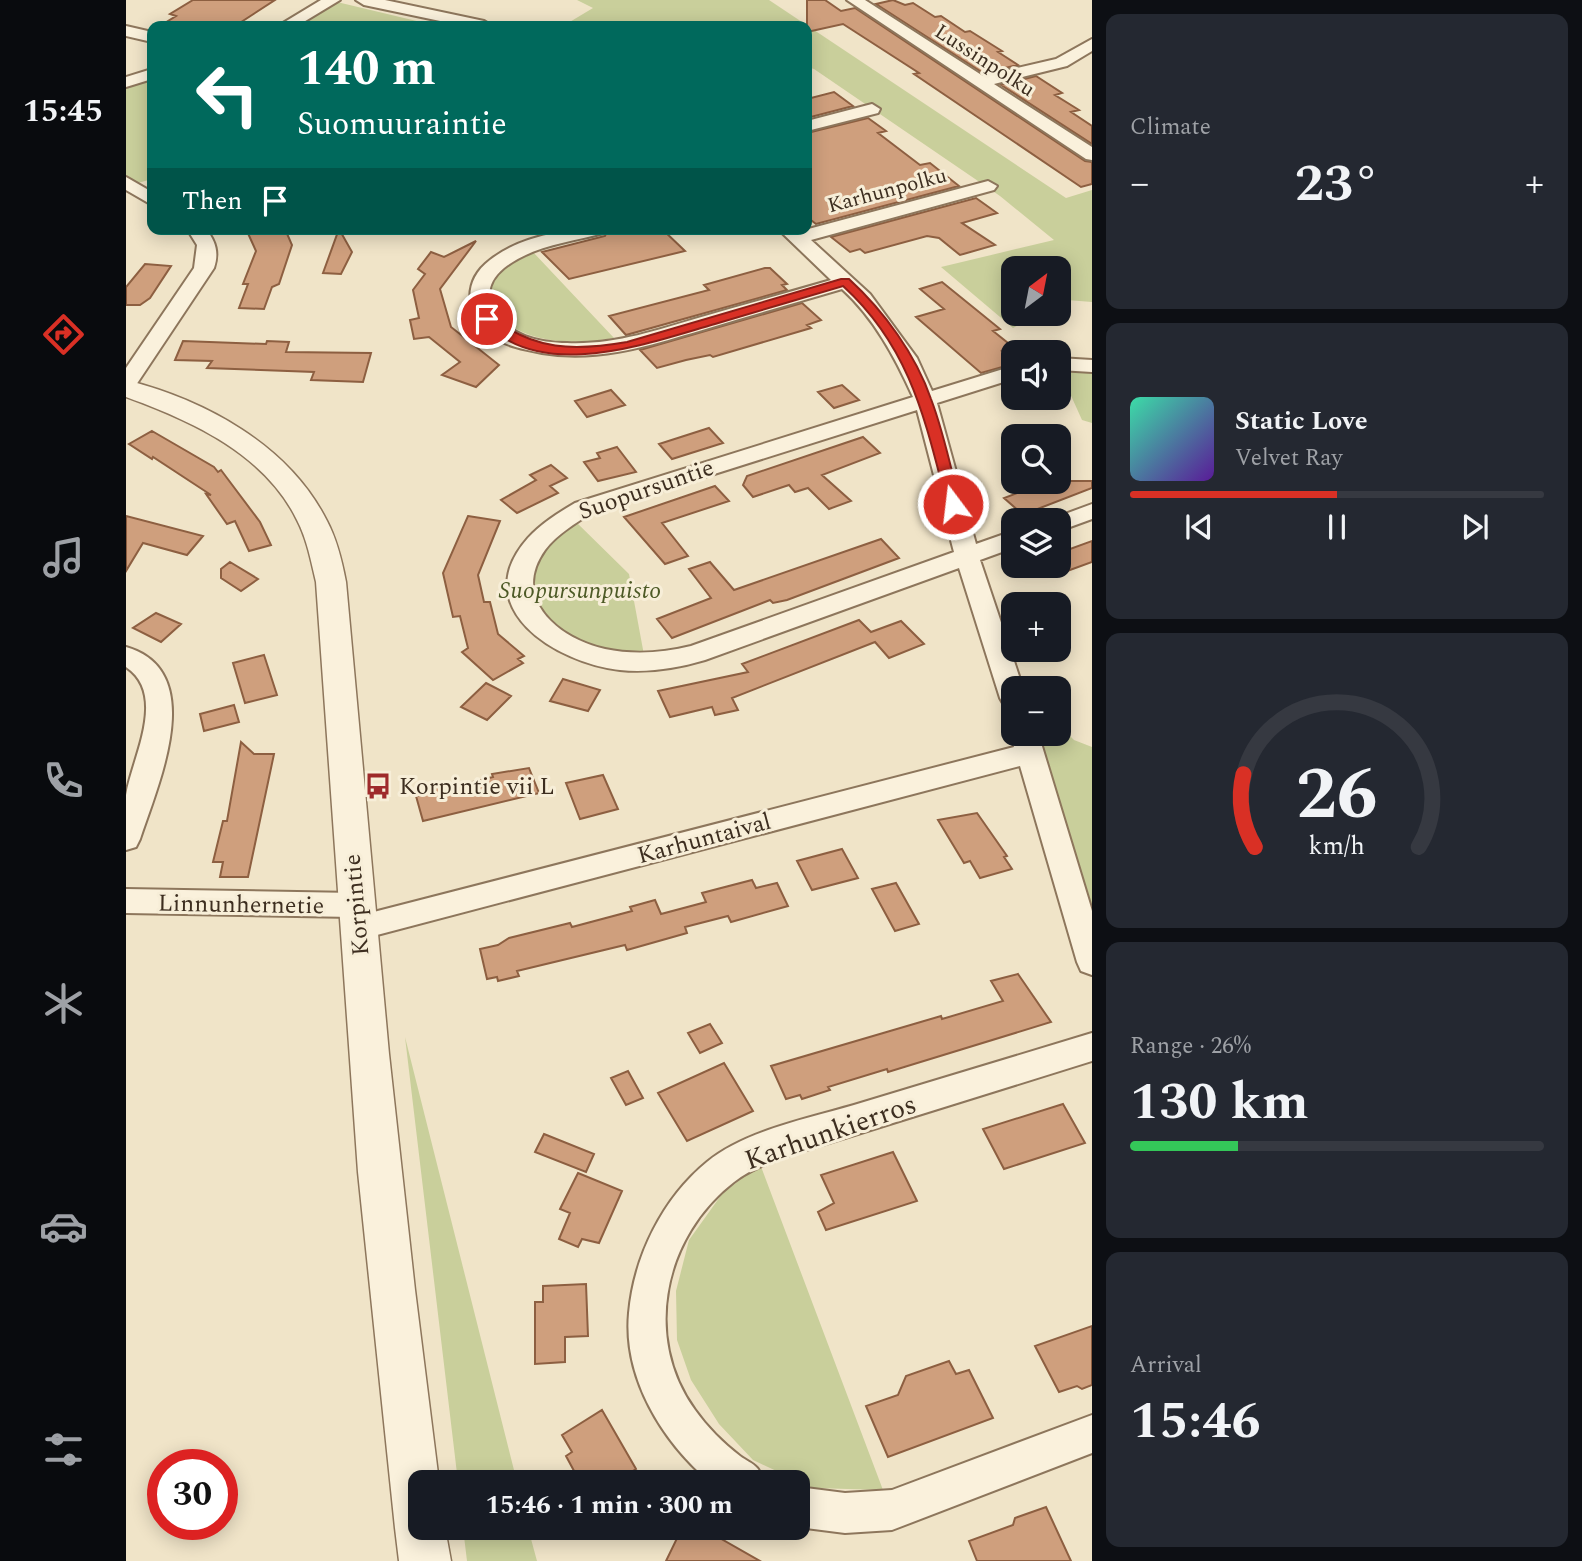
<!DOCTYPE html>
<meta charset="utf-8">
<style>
:root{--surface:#171b24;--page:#242831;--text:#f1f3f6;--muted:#9ea1a6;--line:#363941;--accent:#d93025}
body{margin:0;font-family:Spectral,serif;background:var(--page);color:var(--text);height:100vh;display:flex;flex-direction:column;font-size:26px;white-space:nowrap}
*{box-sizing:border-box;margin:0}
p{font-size:23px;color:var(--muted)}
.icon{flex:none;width:38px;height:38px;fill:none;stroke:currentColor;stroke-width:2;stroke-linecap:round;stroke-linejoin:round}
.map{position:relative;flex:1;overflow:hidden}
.drawer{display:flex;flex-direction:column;gap:14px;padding:14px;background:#0d0f14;width:490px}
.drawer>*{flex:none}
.hud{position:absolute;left:21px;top:21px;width:665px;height:214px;border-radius:14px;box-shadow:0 4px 18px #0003;background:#00695c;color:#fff;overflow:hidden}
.needle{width:46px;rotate:32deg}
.tools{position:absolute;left:875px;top:256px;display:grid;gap:14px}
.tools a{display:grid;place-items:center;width:70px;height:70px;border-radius:14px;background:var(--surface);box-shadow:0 4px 18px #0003;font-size:35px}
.speed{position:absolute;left:21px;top:1449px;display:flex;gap:14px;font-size:35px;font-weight:700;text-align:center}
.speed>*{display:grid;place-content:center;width:91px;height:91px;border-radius:50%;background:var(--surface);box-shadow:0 4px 18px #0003;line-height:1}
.speed .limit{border:10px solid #d22;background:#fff;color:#111}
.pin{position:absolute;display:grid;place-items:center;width:60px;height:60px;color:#fff;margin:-30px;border:4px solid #fff;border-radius:50%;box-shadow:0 2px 7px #0007}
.me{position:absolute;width:77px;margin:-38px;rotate:345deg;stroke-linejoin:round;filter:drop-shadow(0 0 5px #0008)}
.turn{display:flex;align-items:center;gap:24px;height:147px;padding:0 35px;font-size:32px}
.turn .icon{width:91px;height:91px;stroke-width:2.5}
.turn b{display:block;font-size:49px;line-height:60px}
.then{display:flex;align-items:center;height:66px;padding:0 35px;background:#0003;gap:14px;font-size:26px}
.big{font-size:52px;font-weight:700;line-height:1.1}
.drawer .card{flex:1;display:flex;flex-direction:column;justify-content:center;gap:10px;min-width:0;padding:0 24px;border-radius:14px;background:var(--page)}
.drawer .dial{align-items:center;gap:0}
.dial svg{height:182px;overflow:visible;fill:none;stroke:var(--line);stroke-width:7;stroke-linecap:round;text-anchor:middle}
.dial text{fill:var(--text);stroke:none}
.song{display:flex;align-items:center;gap:21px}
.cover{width:84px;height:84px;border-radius:10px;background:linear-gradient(135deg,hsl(160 70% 55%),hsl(270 70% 35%))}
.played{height:7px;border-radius:4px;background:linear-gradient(90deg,var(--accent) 50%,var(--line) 50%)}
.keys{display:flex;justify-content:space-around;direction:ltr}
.heat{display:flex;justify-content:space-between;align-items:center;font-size:38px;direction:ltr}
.charge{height:10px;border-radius:5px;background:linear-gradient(90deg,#34c759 26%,var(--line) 0)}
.trip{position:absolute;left:282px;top:1470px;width:402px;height:70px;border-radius:14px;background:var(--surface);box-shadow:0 4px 18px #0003;font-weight:700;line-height:70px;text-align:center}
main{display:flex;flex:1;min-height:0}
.tab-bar{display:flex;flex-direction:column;width:126px;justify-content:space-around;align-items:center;background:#090b0e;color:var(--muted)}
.tab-bar .icon{width:49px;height:49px}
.tab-bar .active{color:var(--accent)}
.tab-bar b{font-size:32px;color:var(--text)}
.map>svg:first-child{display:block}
</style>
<main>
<nav class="tab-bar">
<b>15:45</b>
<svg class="icon active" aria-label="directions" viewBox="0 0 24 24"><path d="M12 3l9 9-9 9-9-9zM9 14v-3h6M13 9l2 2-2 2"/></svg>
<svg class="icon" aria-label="music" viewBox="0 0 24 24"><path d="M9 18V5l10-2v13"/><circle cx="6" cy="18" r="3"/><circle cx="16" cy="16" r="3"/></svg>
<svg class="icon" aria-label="phone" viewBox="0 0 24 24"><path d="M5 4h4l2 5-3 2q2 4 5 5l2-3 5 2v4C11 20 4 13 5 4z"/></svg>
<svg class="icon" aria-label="climate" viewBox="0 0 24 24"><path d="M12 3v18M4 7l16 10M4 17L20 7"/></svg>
<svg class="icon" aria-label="car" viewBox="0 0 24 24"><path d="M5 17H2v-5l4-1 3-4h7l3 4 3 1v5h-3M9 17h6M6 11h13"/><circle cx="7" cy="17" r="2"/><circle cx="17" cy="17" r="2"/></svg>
<svg class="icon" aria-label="filters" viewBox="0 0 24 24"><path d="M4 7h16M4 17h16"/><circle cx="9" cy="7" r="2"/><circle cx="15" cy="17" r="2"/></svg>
</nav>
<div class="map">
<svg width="966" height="1561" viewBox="0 0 966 1561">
<rect width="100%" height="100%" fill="#f0e4c8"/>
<!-- green -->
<path fill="#c9cf9b" d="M451 0H643L940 198 966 190V302L941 300 933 304V268H887V313H915L887 328 815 267 928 240 874 196 688 69 681 67V26H437L467 8Z
M211 2 299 23 290 26H167Z
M26 77V179L12 183 0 175V85Z
M407 252 488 338C442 346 396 344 362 308L363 280 389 259Z
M933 369 966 371V423L956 420Z
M448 520 503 574 518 655C496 653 475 651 455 643 422 629 391 594 410 558 417 544 437 531 448 520Z
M933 725 948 740 966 747V913L910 733H933Z
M279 1037 391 1482H332Z
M634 1164 757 1490 687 1488 627 1460 593 1424 565 1380 551 1340 550 1291 563 1240 596 1194Z
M337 1528H402L411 1561H341Z"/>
<!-- building -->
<path fill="#cf9f7d" stroke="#8d5f41" stroke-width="2" d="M67 0H149L109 26H34L50 16 44 14Z
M681 0H699L715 11 729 8 959 161 966 162V184L955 187 788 74 793 73 717 24 681 32Z
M767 0 779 5 787 3 809 17 815 16 839 32 844 31 876 51 872 52 892 65 857 73 750 4Z
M910 76 936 93 929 95 953 110 945 112 966 126V144L875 85Z
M708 92 727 106 681 118V99Z
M742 118 760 131 752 133 794 165 804 163 833 186 690 224 681 217V133Z
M850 198 871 213 836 223 869 245 834 255 813 238 801 236 739 253 734 249 724 252 705 237Z
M120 229H159L166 245 153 284 146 287 138 309 113 308 122 284H117L130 251Z
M213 229 226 252 215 274 197 273Z
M482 229H536L559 251 443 279 416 252 479 236Z
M350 241 314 289 325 327 373 365 350 387 316 375 334 362 303 337 288 339 284 320 293 318 287 290 299 274 292 269 305 252 318 257Z
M19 264 45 266 24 298 14 305H0V287Z
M639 268H644L661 284 656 285 661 290 500 335 483 316 583 290 578 285Z
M816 282 874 329 867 331 887 347 876 351 887 360V364L855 373 790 317 818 309 794 289Z
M676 303 695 320 681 325 685 328 587 357 584 355 560 360 531 368 514 350Z
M57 341 140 344 141 341 163 342 160 352 245 353 237 382 185 380 188 372 81 368 86 361 49 360Z
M716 385 733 400 708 408 692 392Z
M485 390 499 405 461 417 449 401Z
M583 428 597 443 546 459 533 444Z
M26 431 88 467 92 472 95 470 134 522 145 545 123 551 109 521 101 524 80 494 85 495 27 457 26 459 3 444Z
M737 437 754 453 696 475 725 501 703 509 682 488 669 492 663 485 627 497 617 485 621 476Z
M491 447 510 472 472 481 458 462 474 458 471 453Z
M425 465 441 478 424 486 432 493 391 513 375 500 410 480 404 475Z
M893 481H966V488L909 510 895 513 878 498 902 489Z
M589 486 603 501 536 523 562 556 539 564 498 517Z
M0 516 77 536 61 555 17 543 0 571Z
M342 516 374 521 352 575 358 602H364L372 634 398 656 392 659 397 663 367 680 336 652 342 648 334 616 327 617 317 573Z
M755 539 773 558 661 600 647 603 644 600 546 638 531 619 585 598 563 569 584 562 608 590Z
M966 541V562L933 574V553Z
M104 562 132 579 115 591 95 578V569Z
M30 613 55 624 35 642 7 628Z
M733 620 745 632 775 621 798 644 763 658 749 642 606 698 612 710 589 715 586 707 544 717 532 691 622 672 616 664Z
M138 655 151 695 119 703 107 663Z
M437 679 474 690 462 711 424 701Z
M360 683 385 696 361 720 335 707Z
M108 705 113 722 78 731 74 714Z
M115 742 128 754H148L122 877H94L97 862H87L97 821H101Z
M403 768 413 793 297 821 290 796 305 793 303 789 326 784V787L367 777 366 774Z
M477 775 492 809 454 819 440 783Z
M851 813 881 856 878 857 886 869 854 878 844 861 838 863 812 820Z
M716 849 732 878 686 890 671 861Z
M626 880 630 888 651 883 662 906 605 922 602 916 559 927 561 933 501 950 499 945 391 971 393 976 372 981 371 977 361 979 354 949 372 945 383 938 444 923 446 927 506 911 504 907 529 900 535 914 580 902 576 893Z
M770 883 793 924 769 931 746 889Z
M892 974 925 1022 762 1072 761 1069 702 1087 704 1090 676 1099 674 1095 660 1099 645 1066 815 1016 816 1019 877 1001 865 981Z
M584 1024 596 1043 574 1053 562 1033Z
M598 1063 627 1111 561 1141 532 1093Z
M502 1071 517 1098 500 1105 485 1078Z
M937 1104 959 1143 878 1169 857 1129Z
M418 1134 468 1154 460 1172 409 1152Z
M767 1152 791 1201 700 1230 692 1212 708 1203 695 1175Z
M452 1173 496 1191 473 1243 456 1239 452 1247 433 1239 444 1213 434 1209Z
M460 1284 462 1336 439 1337V1362L409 1364V1302H417V1286Z
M966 1326V1385L956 1389 951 1386 933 1392 909 1346Z
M823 1361 830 1374 843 1370 867 1418 762 1457 740 1406 772 1395 780 1376Z
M476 1410 510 1469 489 1482H454L440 1456 446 1452 436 1435Z
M920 1507 945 1561H851L843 1541 887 1525 889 1518Z
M556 1528H576L634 1561H540Z"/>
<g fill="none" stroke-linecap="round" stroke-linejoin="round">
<!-- minor casing -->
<g stroke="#8d765c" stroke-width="4">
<path id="minor" d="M195 0H214L171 26H152Z
M230 0H259L358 21 366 26H338L238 5Z
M721 0H739L857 76 930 59 966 39V51L941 66 868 84 966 147V160L960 159Z
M0 26 26 32V42L0 36Z
M26 69V79L0 87V77Z
M746 104 754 109 752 113 681 131V121Z
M0 177 26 192V205L0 190Z
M862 181 871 186 868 190 685 240 744 294 791 358 806 391 887 366V379L811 403 850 544 887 531V548L854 560 897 688H887V707L878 705 874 698 833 568 579 660C552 668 523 673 494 670 431 663 340 608 402 538 416 523 432 513 449 503L787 397C769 357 748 318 716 289 671 302 627 315 583 328 528 344 474 363 416 353 400 350 379 346 366 336 339 315 336 281 364 260 396 235 441 229 480 229L478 233C444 242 406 246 378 268 347 293 371 325 399 336 412 341 428 343 441 343 487 345 528 331 572 318 616 305 661 293 705 280L652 229 675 231ZM791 410 828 552 565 646C537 653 507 655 479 649 433 639 384 599 419 550 431 534 449 524 465 513Z
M61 229H80C90 242 93 253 88 268L8 388 0 389V368L68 268 71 245Z
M933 358 966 360V372L933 370Z
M966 504V519L933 531V520H923Z
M0 647C83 671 32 784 14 839L10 847 0 850C0 833 0 813 0 795 6 758 42 695 0 667Z
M887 728V733H912L966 911V975L955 971 951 962 894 766 232 940 221 937 217 928 221 919 227 917 0 913V889L229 893 240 896 244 905 240 914 888 747 884 733Z
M966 1033V1061L661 1156C643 1163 623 1170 608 1182 538 1236 516 1337 569 1410 581 1427 597 1443 614 1456 619 1460 627 1463 631 1468 634 1471 636 1478 638 1482H584C536 1441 497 1378 503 1313 508 1256 537 1198 581 1162 618 1131 683 1118 728 1105 807 1081 887 1057 966 1033Z
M966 1415V1453L766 1530 719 1533 672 1527V1487L719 1493 766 1490Z"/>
</g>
<!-- tertiary casing -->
<g stroke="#8d765c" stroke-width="3">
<path id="tertiary" d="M0 380C79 400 163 445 201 521 211 540 216 561 220 582L263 1054 289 1290 313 1482H294V1528H319L325 1561H273L269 1528 232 1172 190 582C185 561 181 539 171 520 139 454 66 421 0 397Z"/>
</g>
<!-- minor -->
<use href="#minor" fill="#faf1dc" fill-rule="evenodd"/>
<!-- tertiary -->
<use href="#tertiary" fill="#faf1dc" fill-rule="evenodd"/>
</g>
<!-- route -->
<path fill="#d93025" stroke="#8d1f18" stroke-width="2" d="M715 279H723C758 311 790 355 805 399 818 433 825 469 834 504L832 507 827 508 821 504C799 420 785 348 717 286 674 299 632 311 589 324 519 344 413 384 355 319L365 316C407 351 449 351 501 342Z"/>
<!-- icons -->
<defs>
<g id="bus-bare" transform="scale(2.1)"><path d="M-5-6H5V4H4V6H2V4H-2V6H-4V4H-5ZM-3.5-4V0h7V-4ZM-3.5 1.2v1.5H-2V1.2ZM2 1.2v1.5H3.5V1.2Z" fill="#9e2a2b" stroke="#f7eed8" stroke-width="2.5" paint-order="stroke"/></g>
</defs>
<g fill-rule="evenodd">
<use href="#bus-bare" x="252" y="786"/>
</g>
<g text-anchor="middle" stroke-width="6" stroke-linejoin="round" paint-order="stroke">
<!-- far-street labels -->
<g font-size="21" fill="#3d2e20" stroke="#f7eed8">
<text transform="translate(859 60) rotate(33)" y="7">Lussinpolku</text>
<text transform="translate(761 190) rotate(-15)" y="7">Karhunpolku</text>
</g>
<!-- street labels -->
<g font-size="24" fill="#3d2e20" stroke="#f7eed8">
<text transform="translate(520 489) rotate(-19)" y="8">Suopursuntie</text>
<text transform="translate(578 838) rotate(-15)" y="8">Karhuntaival</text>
<text transform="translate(115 904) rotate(1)" y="8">Linnunhernetie</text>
<text transform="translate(230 905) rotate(-95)" y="8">Korpintie</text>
</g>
<!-- park labels -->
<g font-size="24" font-style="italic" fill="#4d5a26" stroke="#f7eed8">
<text x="454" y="598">Suopursunpuisto</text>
</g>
<!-- poi labels -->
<g font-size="24" fill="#3d2e20" stroke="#f7eed8" text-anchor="start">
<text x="273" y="794">Korpintie vii L</text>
</g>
<!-- near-street labels -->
<g font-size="28" fill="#3d2e20" stroke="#f7eed8">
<text transform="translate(704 1131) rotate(-19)" y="10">Karhunkierros</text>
</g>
</g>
</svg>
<div class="tools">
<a><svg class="needle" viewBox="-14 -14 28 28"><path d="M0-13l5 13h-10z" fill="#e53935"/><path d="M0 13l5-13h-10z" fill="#9ea1a6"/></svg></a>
<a><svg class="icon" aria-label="sound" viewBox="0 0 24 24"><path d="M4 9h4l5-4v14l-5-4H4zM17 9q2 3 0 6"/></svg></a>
<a><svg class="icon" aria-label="search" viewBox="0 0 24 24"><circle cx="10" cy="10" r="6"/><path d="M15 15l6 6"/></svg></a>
<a><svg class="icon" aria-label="layers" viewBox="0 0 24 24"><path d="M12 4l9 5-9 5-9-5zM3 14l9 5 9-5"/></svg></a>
<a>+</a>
<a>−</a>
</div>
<div class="speed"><div class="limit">30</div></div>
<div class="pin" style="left:361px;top:319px;background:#d93025"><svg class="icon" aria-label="arrive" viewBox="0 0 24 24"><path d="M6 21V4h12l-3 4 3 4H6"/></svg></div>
<svg class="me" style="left:827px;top:504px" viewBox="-20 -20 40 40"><circle r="17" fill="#d93025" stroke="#fff" stroke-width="3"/><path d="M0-11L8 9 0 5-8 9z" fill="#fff"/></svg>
<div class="trip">15:46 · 1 min · 300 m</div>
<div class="hud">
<div class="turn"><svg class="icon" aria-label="left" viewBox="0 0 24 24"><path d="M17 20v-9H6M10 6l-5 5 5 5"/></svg><div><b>140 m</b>Suomuuraintie</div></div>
<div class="then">Then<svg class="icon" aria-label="arrive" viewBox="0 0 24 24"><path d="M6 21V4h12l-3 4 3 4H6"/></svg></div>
</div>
</div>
<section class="drawer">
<div class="card"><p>Climate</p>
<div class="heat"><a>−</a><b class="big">23°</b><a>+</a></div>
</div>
<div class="card">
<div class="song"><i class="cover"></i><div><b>Static Love</b><p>Velvet Ray</p></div></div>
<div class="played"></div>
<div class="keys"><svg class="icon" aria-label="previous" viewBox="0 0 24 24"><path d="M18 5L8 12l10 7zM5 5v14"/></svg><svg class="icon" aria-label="pause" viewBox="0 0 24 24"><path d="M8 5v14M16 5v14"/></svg><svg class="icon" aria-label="next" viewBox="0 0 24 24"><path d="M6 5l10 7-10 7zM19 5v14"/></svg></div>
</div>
<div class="card dial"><svg viewBox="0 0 100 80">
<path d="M14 69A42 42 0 1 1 86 69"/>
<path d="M14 69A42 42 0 0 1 9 37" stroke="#d93025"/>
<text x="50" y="56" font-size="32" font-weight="700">26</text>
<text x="50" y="72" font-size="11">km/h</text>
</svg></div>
<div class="card"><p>Range · 26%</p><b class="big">130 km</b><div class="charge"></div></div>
<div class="card"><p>Arrival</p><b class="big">15:46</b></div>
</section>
</main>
